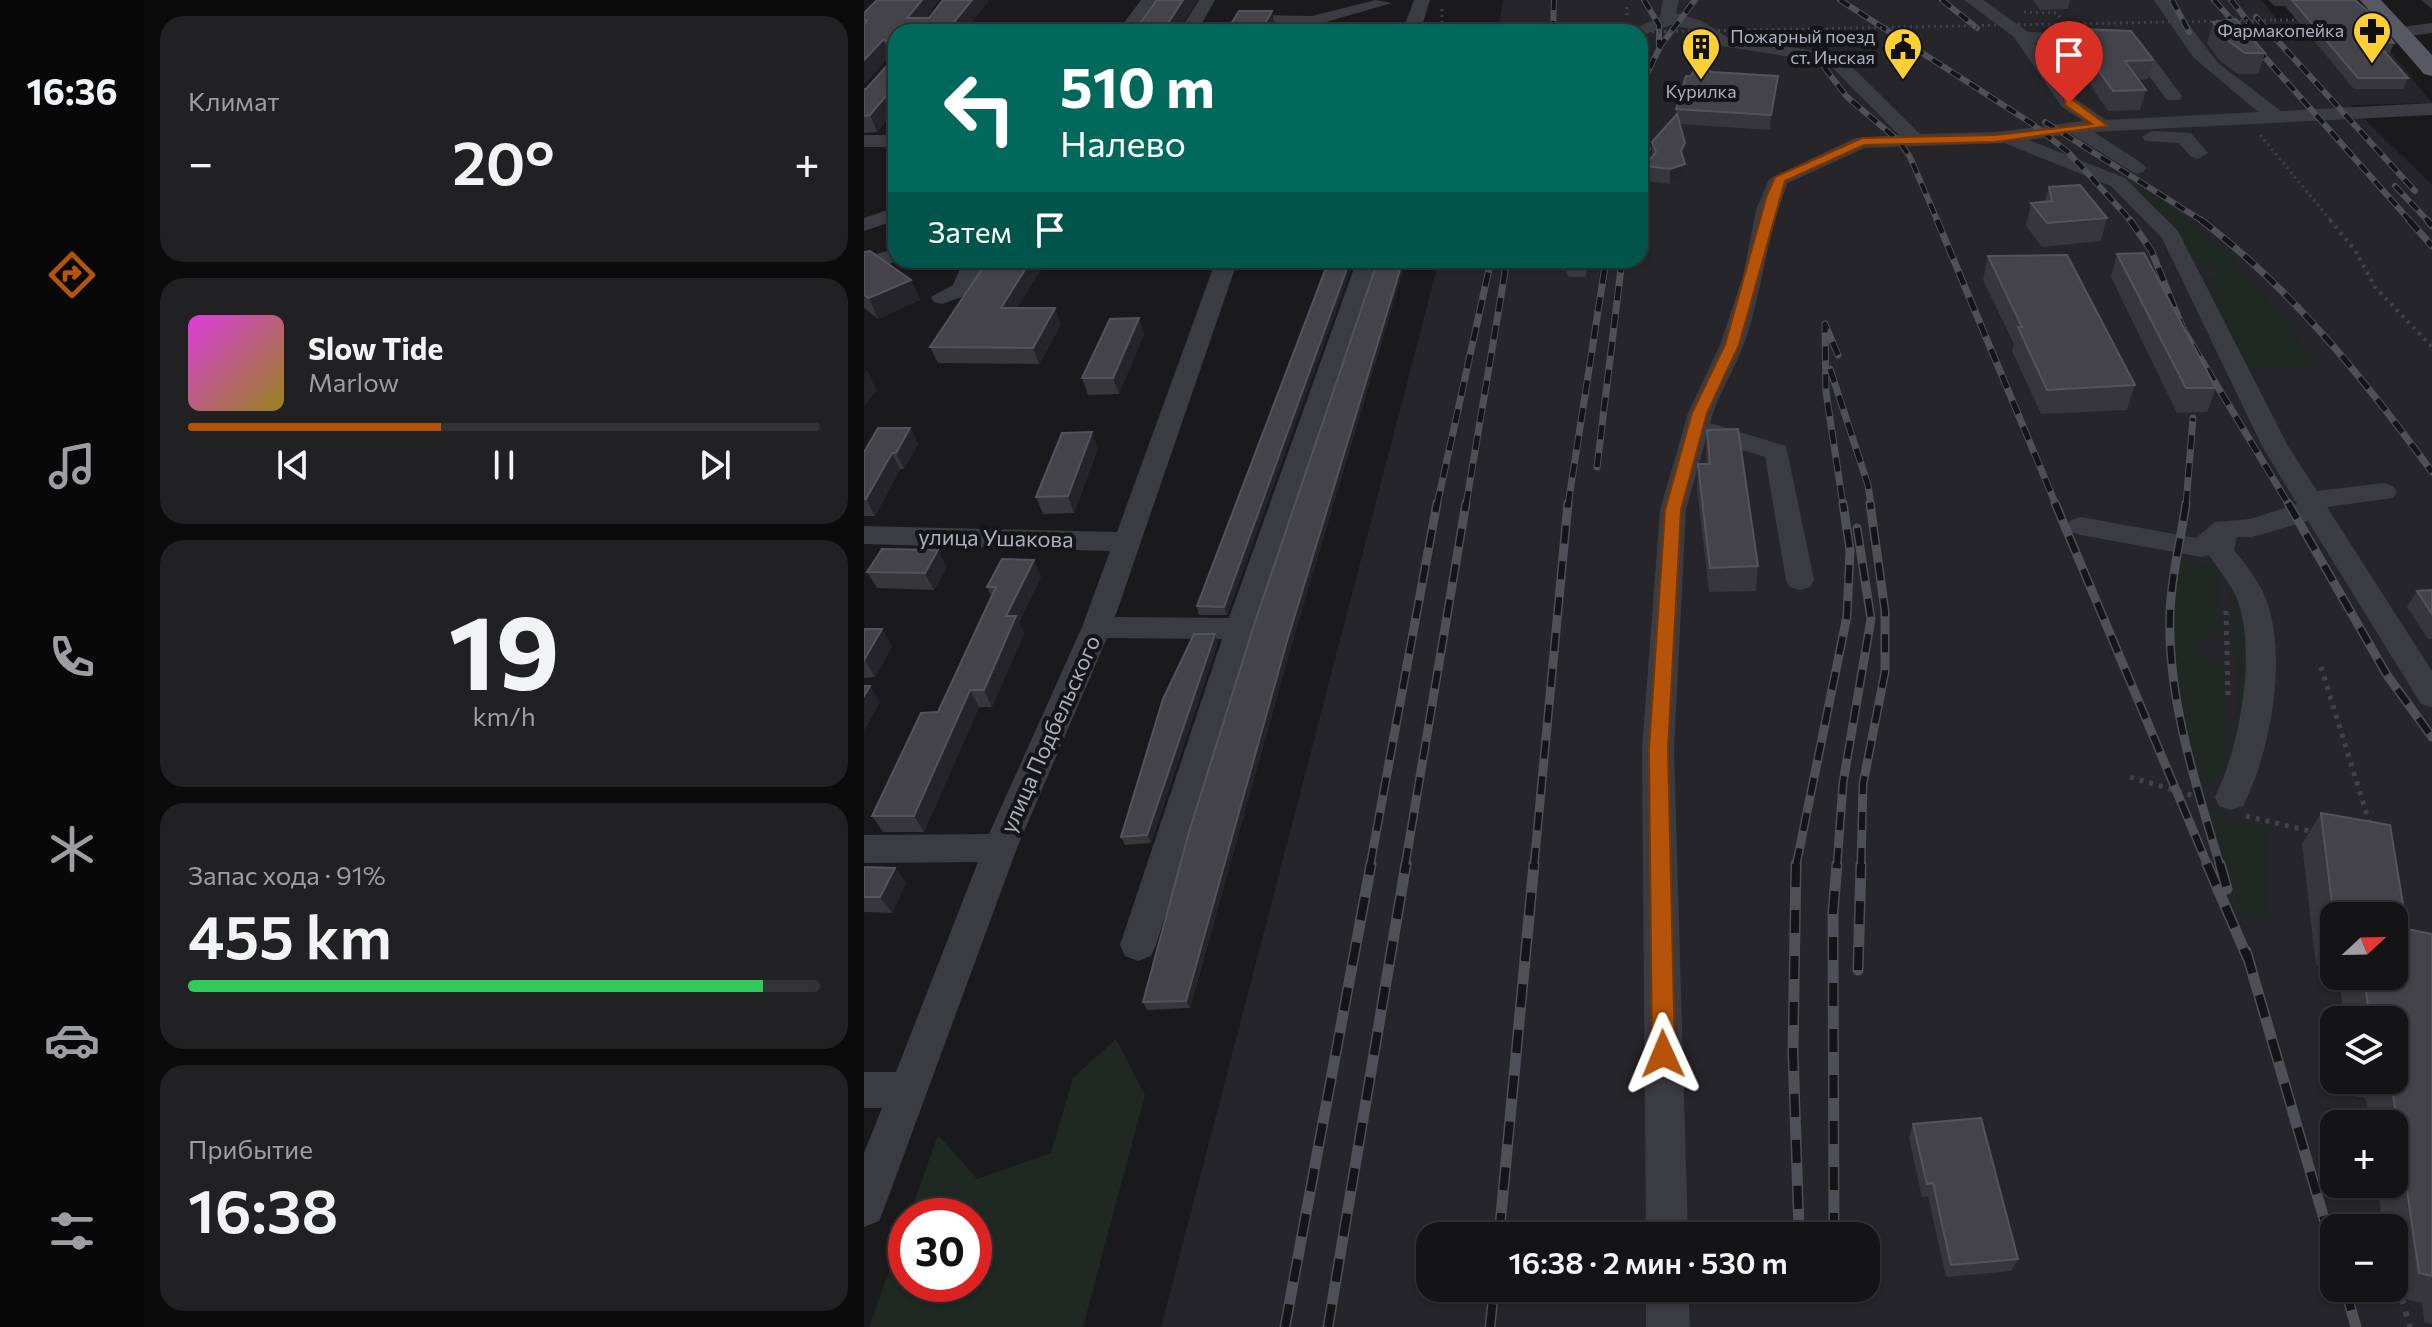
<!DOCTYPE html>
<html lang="ru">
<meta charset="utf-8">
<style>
:root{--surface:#141416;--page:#212123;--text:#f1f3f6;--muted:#9d9ea1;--line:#333335;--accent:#b45309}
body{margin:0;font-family:Commissioner,sans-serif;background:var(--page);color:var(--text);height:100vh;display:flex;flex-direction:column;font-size:30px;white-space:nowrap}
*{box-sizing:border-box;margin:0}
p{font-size:26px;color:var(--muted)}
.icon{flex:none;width:44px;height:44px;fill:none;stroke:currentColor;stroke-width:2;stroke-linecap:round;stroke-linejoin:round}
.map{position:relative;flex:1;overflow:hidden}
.panel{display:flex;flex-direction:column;gap:16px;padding:16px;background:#0b0b0c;width:720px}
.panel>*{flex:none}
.guide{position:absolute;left:24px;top:24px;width:760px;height:244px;border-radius:24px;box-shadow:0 2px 6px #0004,0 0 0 2px var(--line);background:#00695c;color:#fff;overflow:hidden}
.needle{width:52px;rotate:68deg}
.fabs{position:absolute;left:1456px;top:902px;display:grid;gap:16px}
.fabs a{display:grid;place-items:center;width:88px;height:88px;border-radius:16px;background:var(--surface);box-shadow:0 2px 6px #0004,0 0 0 2px var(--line);font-size:40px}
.speed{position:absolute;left:24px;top:1198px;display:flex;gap:16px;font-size:40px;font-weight:700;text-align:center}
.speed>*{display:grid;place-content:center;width:104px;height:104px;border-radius:50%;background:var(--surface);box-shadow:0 2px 6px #0004,0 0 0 2px var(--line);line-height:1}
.speed .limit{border:12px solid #d22;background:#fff;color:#111}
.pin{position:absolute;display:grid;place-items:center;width:68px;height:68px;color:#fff;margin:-82px -34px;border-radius:50% 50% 50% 0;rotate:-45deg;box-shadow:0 0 8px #0007}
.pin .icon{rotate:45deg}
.me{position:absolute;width:88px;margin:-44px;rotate:359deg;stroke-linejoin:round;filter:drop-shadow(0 0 6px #0008)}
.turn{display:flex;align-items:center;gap:28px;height:168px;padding:0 40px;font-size:36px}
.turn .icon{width:104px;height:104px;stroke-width:2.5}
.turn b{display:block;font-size:56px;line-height:68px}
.then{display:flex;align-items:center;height:76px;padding:0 40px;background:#0003;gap:16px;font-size:30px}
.big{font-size:60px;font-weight:600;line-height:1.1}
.panel .card{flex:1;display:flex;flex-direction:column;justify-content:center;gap:12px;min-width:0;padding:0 28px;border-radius:24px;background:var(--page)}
.panel .dial{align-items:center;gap:0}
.dial b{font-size:104px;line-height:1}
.song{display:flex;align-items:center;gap:24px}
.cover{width:96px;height:96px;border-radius:12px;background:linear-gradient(135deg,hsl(300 70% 55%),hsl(50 70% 35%))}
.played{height:8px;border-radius:4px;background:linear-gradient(90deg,var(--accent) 40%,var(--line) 40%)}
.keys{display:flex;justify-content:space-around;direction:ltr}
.heat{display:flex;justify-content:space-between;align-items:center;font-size:44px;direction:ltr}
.charge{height:12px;border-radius:6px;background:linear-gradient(90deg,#34c759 91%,var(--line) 0)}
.trip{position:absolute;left:552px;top:1222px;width:464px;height:80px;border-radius:24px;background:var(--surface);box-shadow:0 2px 6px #0004,0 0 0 2px var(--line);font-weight:600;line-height:80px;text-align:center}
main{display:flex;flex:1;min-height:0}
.menu{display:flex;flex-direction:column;width:144px;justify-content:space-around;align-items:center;background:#080809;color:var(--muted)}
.menu .icon{width:56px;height:56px}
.menu .selected{color:var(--accent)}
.menu b{font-size:36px;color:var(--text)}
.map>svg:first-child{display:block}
</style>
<main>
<nav class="menu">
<b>16:36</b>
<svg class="icon selected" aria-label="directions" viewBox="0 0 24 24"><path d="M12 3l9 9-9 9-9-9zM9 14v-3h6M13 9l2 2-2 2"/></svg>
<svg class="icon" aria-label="music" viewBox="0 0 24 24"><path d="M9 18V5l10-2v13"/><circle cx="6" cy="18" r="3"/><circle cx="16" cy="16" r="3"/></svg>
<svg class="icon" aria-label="phone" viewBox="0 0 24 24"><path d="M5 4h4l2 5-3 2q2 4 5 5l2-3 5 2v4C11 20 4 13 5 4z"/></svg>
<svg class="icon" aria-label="climate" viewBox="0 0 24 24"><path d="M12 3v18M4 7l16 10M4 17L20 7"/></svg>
<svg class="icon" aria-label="car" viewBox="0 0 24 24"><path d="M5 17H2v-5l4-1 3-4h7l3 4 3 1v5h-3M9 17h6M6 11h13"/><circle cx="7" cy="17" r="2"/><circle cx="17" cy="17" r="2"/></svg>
<svg class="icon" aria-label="filters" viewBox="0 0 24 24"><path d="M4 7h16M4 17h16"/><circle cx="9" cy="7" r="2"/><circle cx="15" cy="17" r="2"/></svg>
</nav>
<section class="panel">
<div class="card"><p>Климат</p>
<div class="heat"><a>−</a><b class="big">20°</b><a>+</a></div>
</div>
<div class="card">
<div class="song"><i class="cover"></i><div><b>Slow Tide</b><p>Marlow</p></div></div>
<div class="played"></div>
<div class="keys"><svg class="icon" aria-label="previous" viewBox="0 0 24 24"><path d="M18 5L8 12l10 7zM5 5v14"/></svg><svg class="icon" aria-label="pause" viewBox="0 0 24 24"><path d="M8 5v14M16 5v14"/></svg><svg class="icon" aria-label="next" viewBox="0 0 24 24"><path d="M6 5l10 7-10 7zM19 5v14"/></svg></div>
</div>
<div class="card dial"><b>19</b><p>km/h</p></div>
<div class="card"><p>Запас хода · 91%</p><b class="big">455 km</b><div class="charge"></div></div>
<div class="card"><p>Прибытие</p><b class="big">16:38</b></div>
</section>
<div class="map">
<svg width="1568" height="1327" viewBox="0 0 1568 1327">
<rect width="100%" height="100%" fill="#1a1a1d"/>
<!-- built -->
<path fill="#26262a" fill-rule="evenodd" d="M639 0H1397L1414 21 1500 19 1568 103 1486 105 1568 185V1327H297L575 260H776V32H634ZM1470 916H1530V976H1470ZM1470 1020H1530V1080H1470ZM1470 1124H1530V1184H1470ZM1470 1228H1530V1288H1470ZM566 1236H1002V1288H566Z"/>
<!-- green -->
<path fill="#1f2822" d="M1275 183 1367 254 1455 365 1378 368 1341 278 1354 277 1349 266H1336L1308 223 1276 194Z
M1312 560 1353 566 1359 638 1339 637 1330 647 1340 661 1361 666V767L1341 791C1326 736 1287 612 1312 560Z
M1364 569 1386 608V691L1371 753V654Z
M1345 806 1362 813 1361 821 1376 825V818L1405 830V919H1378Z
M252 1039 281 1095 219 1327H5L42 1224V1284H110V1216H45L74 1135 113 1179 187 1153 209 1078Z"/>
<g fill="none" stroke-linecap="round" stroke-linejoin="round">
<!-- path-far3 -->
<path stroke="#414249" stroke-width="3" stroke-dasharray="2 4" stroke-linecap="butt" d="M763 7V19
M578 9V32
M1160 12 1193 13 1198 20
M1410 20H1437
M1396 135 1468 222"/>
<!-- path-far2 -->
<path stroke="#414249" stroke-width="4" stroke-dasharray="3 5" stroke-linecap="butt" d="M1466 220 1491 250 1511 287 1568 347"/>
<!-- path-far1 -->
<path stroke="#414249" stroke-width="5" stroke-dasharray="4 6" stroke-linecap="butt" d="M1362 611 1364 697
M1457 667 1506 825
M1266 777 1340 799
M1382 816 1450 832"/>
<!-- path -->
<path stroke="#414249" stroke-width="6" stroke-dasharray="5 8" stroke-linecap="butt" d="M1538 1299 1546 1327"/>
<!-- minor -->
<path fill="#3b3b42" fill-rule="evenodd" d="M277 0H293L271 32H253Z
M335 0H351L333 32H315Z
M512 0 528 3 448 26 382 25 374 20 382 15 448 16Z
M550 0H566L556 32H538Z
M799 0H815L812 13 838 21 863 37 976 55 1056 134 1132 132 1219 121 1198 107 1150 37 1100 0H1119L1164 32 1260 35 1276 40 1318 96 1315 100H1303L1264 48 1257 45 1171 43 1212 99 1242 120 1394 112 1329 57 1290 0H1306L1354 63 1417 111 1568 103V115L1230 132 1279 164 1282 168 1279 172 1272 174 1207 134 1165 140 1261 178 1314 231 1424 446 1453 491 1520 483 1529 486 1533 492 1529 498 1463 507 1568 671V707L1557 704 1444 521 1388 537H1373L1370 550C1384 567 1399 586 1405 608 1422 665 1406 754 1379 806L1367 810 1355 806 1351 797C1375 749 1391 661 1376 608 1371 588 1356 572 1345 555L1337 557 1217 535 1207 532 1203 526 1207 520 1217 517 1332 538 1351 522 1386 519 1433 504 1398 446 1298 238 1247 186 1140 143 1001 148 924 183C902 234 899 291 880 344 870 371 853 396 846 423L922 446 950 580 946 587 936 590 926 587 922 580 901 457 842 439 822 510 810 749 824 1236H782L778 749 796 510 824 413 856 345 879 276 892 210 905 179 991 138 1035 135 964 63 858 46 827 29 807 25 776 36V32H763L796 17Z
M1568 23V33L1538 37 1529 32 1538 27Z
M1288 131 1327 133 1344 153 1334 159 1327 157 1315 143 1281 141 1278 137Z
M0 135H32V147H0Z
M32 207V220L0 231V218Z
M32 248V260H36L0 273V258Z
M100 260H122L106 294 78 304 70 302 67 297 89 285Z
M352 260H374L251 617 365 618 493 260H515L391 629 292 945 287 956 274 961 261 956 256 945 358 639 243 638 153 848 21 1206 15 1221 0 1227V1153L18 1108H0V1072H32L114 862 0 863V835L125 834 218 627 246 551 0 544V526L253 532Z
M704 260H726L721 277H705L702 272Z
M782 1288H824L826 1327H782Z"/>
<!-- major -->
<path fill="#575861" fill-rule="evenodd" d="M1496 0H1517L1568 55V76L1560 74Z"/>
<!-- rail-far3 casing -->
<g stroke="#4e4f57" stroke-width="6">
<path id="rail-far3" d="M780 0 795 25V47
M976 0 1167 123 1204 152 1268 222
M1078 0 1113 28
M1308 0 1325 32
M1350 0 1547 222
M1367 0 1394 34
M1392 17 1551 191
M689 32 690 0
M960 67 983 97 1035 141 1046 157 1074 222
M776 88 797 45 831 0
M1181 122 1340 222
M776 174 784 149
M1531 186 1565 222"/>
</g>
<!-- rail-far2 casing -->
<g stroke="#4e4f57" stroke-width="7">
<path id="rail-far2" d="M1073 220 1192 505
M1266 220 1287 250 1320 331 1425 505
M1337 220C1429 290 1500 379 1568 472
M1545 220 1568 246
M1563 220 1568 226
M974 355 961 324 962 392 979 505
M966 369 1004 485 1007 505
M733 467 758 260
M573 505 627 260
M602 505 643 260
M704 505 742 260
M1322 505 1329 418"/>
</g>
<!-- rail-far1 casing -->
<g stroke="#4e4f57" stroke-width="9">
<path id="rail-far1" d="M1191 503 1344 866
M1322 503C1317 540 1307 576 1306 613 1303 698 1332 785 1356 866
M1424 503 1523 675 1568 737
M506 866 573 503
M541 866 602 503
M670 866 704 503
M932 866 983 616 986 550 979 503
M973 866 979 783 1007 619 993 528
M997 866 999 784 1021 672V611L1006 503"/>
</g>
<!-- rail casing -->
<g stroke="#4e4f57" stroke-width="11">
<path id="rail" d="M932 864 929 1052 935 1230
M1343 864 1384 959
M1356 864 1363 889
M1382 951 1470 1253
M994 970 997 864
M635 1236 670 864
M970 1236 969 912 973 864
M1481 1288 1492 1327
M421 1327 507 864
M464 1327 542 864
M626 1327 630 1288"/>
</g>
<!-- rail-far3 -->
<use href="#rail-far3" stroke="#151518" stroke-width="4" stroke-dasharray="11" stroke-linecap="butt"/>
<!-- rail-far2 -->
<use href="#rail-far2" stroke="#151518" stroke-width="5" stroke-dasharray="14" stroke-linecap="butt"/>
<!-- rail-far1 -->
<use href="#rail-far1" stroke="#151518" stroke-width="6" stroke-dasharray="18" stroke-linecap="butt"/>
<!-- rail -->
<use href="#rail" stroke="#151518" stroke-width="8" stroke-dasharray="23" stroke-linecap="butt"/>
<!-- path-bridge -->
<path stroke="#414249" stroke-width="3" stroke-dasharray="2 4" stroke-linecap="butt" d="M776 32 1410 20"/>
</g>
<!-- wall -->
<path fill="#36363b" d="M13 0H75L61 18H65L125 0 100 32H32V109L13 132 0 133V89H2L28 60V57L26 56 0 84V13Z
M1169 0H1206L1204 9 1176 10Z
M1404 0H1491L1521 26 1519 29 1530 43 1526 53H1521L1544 78 1539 89H1490L1421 6H1411Z
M1557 0H1568V9Z
M1349 22 1401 53 1394 74H1374L1356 61 1343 43Z
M1218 29 1289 60 1284 79 1274 80 1282 90 1276 110 1244 111 1218 73 1221 59 1213 48Z
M847 72 913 91 906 130 816 124 821 158 820 161 821 180 806 184 781 181V166L788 158V142L812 114V109L827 76Z
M1185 187 1243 218 1237 241 1178 247 1162 226 1167 203 1181 201Z
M0 252 47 280 56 300 14 319 0 308Z
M1253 254 1352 388 1343 412 1313 413 1247 277Z
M1124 256 1271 385 1263 410 1177 414 1148 351 1150 344 1119 280Z
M124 260H189L185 266H179L153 308 197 324 175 364 74 363 66 347Z
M465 260H490L363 615H335L333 606Z
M514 260H542L426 650 326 1008 283 1010 279 1002Z
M275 318 280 334 255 394 224 395 218 378Z
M46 428 54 444 40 469H36L11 516H0V452Z
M843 430 894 566 892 591 845 592 833 489 834 464H843L842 454Z
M234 448 210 513 179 514 172 497Z
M83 567 70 590 13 588 3 572Z
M177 577 155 622 160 633 128 707H115L60 832H19L8 816 74 712 128 597 123 587Z
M1568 590V639H1564L1543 607 1553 591Z
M0 629 28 646 11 677 0 678Z
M354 642 287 843 261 845 257 837Z
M1457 813 1543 929 1568 934V1324L1560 1322 1558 1303 1528 1296 1527 1288H1530V1228H1519L1513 1184H1530V1124H1506L1502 1098 1489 1096 1487 1080H1530V1020H1480L1475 976H1530L1470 916V969L1452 965 1438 844Z
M0 867 31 868 42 883 28 913 0 912Z
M1049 1124 1154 1259 1147 1271 1082 1277 1064 1196 1058 1197 1045 1138Z"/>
<!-- shaded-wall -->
<path fill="#252529" d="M58 0H75L51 32 43 18Z
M108 0H125L100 32H82Z
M319 0H334L313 32H298Z
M408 11 412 32H396Z
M19 40 26 56 0 84V60Z
M914 76 913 91 906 130 907 115Z
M32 84V109L13 132 6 115Z
M821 143V158L817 166 821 164V180L806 184V169Z
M167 260H176L179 266 144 324 137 308Z
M486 260H490L363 615 360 607Z
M539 260H542L426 650 326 1008 322 1001 423 641Z
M47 280 56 300 14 319 5 298Z
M191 308 197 324 175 364 169 348Z
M275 318 280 334 255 394 249 378Z
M3 370 13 390 0 407V374Z
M46 428 54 444 40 469 32 453Z
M228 432 234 448 210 513 204 496Z
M28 453 36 469 11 516 2 499Z
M74 550 83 567 70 590 61 573Z
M170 560 177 577 155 622 160 633 128 707 120 690 142 616Z
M18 629 28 646 11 677 1 660Z
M351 634 354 642 287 843 283 835Z
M6 686 16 702 0 731V696Z
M106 690 115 707 60 832 50 816Z
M31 868 42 883 28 913 16 897Z"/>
<!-- building -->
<path fill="#434349" stroke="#53545b" stroke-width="2" d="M13 0H58L43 18H65L79 0H108L82 32H32V84L6 115 0 116V89H2L28 60 29 42 19 40 0 60V24L3 20H0V13Z
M293 0H319L298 32H270Z
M1428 0H1491L1521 26H1517L1530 43 1512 42 1544 78H1494Z
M375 11H408L396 32H362Z
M1372 19 1401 53H1381L1363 40 1349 22Z
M1218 29 1267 31 1289 60 1261 61 1282 90 1249 91 1223 54 1236 53Z
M837 56 847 72 914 76 907 115 812 109 822 76H827Z
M813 114 821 143 817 151 821 164 806 169 781 166 792 152 788 142Z
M1216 185 1243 218 1183 223 1167 203 1188 201 1185 187Z
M6 251 47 280 5 298 0 295V252Z
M1280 253 1352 388H1322L1253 254Z
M1203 255 1271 385 1183 390 1154 327H1158L1124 256Z
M124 260H167L137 308H191L169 348 66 347Z
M465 260H486L360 607 333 606Z
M514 260H539L423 641 322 1001 279 1002 325 832 391 622Z
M275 318 249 378H218L246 319Z
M14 428H46L32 453H28L2 499H0V452Z
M874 429 894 566 846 568 834 464H846L843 430Z
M228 432 204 496 172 497 198 433Z
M18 549 74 550 61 573 3 572Z
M138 559 170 560 142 616H152L120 690H106L50 816H8L57 713 74 712 132 587H123Z
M1568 590V614L1553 591Z
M0 629H18L0 660Z
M330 634H351L283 835 257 837 299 699Z
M0 686H6L0 696Z
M1457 813 1526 825 1543 929 1568 934V1276L1555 1273 1527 1080H1530V1020H1506L1500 976H1530V916H1470V920Z
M0 867 31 868 16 897H0Z
M1117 1118 1154 1259 1087 1265 1069 1183 1063 1184 1049 1124Z"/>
<!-- route -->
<path fill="#b45309" stroke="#753606" stroke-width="2" d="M1201 100H1209L1244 126 1132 142 1000 145 921 181 875 345 843 413 817 510 804 749 811 1054 808 1061 799 1064 791 1061 788 1054 785 749 801 510 828 413 861 345 903 195 911 177 998 138 1132 135 1228 124 1201 105Z"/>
<!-- icons -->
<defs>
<g id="pharmacy-pin" transform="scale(2)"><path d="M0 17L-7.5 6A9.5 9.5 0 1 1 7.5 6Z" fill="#fcd032" stroke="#151518"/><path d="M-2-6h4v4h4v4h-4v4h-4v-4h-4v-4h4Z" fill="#111"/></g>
<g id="building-pin" transform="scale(2)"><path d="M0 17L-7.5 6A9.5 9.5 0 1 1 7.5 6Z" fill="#fcd032" stroke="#151518"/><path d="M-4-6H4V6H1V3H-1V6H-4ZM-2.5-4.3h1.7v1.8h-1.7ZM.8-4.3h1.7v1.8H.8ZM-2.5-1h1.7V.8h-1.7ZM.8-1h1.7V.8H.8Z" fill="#111"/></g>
<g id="civic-pin" transform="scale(2)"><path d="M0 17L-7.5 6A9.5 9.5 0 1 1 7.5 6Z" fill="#fcd032" stroke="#151518"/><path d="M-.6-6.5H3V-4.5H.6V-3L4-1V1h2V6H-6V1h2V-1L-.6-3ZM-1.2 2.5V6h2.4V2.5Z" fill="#111"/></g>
</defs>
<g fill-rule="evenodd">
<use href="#pharmacy-pin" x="1508" y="31"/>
<use href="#building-pin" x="837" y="47"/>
<use href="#civic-pin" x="1039" y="47"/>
</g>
<g text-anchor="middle" stroke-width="8" stroke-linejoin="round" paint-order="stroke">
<!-- far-poi labels -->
<g font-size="18" fill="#acafbd" stroke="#151518" text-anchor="end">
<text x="1480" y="37">Фармакопейка</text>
<text x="1011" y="43">Пожарный поезд<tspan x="1011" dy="21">ст. Инская</tspan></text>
<text x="837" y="98" text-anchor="middle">Курилка</text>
</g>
<!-- street labels -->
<g font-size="22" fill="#acafbd" stroke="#151518">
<text transform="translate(132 538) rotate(1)" y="8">улица Ушакова</text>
<text transform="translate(186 734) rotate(-66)" y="8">улица Подбельского</text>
</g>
</g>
</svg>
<div class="fabs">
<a><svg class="needle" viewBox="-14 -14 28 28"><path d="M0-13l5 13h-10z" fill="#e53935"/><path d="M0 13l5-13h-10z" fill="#9d9ea1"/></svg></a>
<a><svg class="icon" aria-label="layers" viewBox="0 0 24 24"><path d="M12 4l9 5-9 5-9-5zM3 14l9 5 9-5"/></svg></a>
<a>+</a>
<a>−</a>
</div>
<div class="speed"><div class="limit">30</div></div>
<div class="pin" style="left:1205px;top:103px;background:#d93025"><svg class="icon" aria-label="arrive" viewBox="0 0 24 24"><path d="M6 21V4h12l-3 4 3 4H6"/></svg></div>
<svg class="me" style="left:799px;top:1054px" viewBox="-20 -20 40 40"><path d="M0-17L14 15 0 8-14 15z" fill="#b45309" stroke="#fff" stroke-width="4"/></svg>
<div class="trip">16:38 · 2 мин · 530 m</div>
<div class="guide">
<div class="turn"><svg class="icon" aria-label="left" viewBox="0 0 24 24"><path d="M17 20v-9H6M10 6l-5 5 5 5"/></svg><div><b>510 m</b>Налево</div></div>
<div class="then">Затем<svg class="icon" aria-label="arrive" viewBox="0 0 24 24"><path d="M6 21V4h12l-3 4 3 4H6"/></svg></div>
</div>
</div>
</main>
